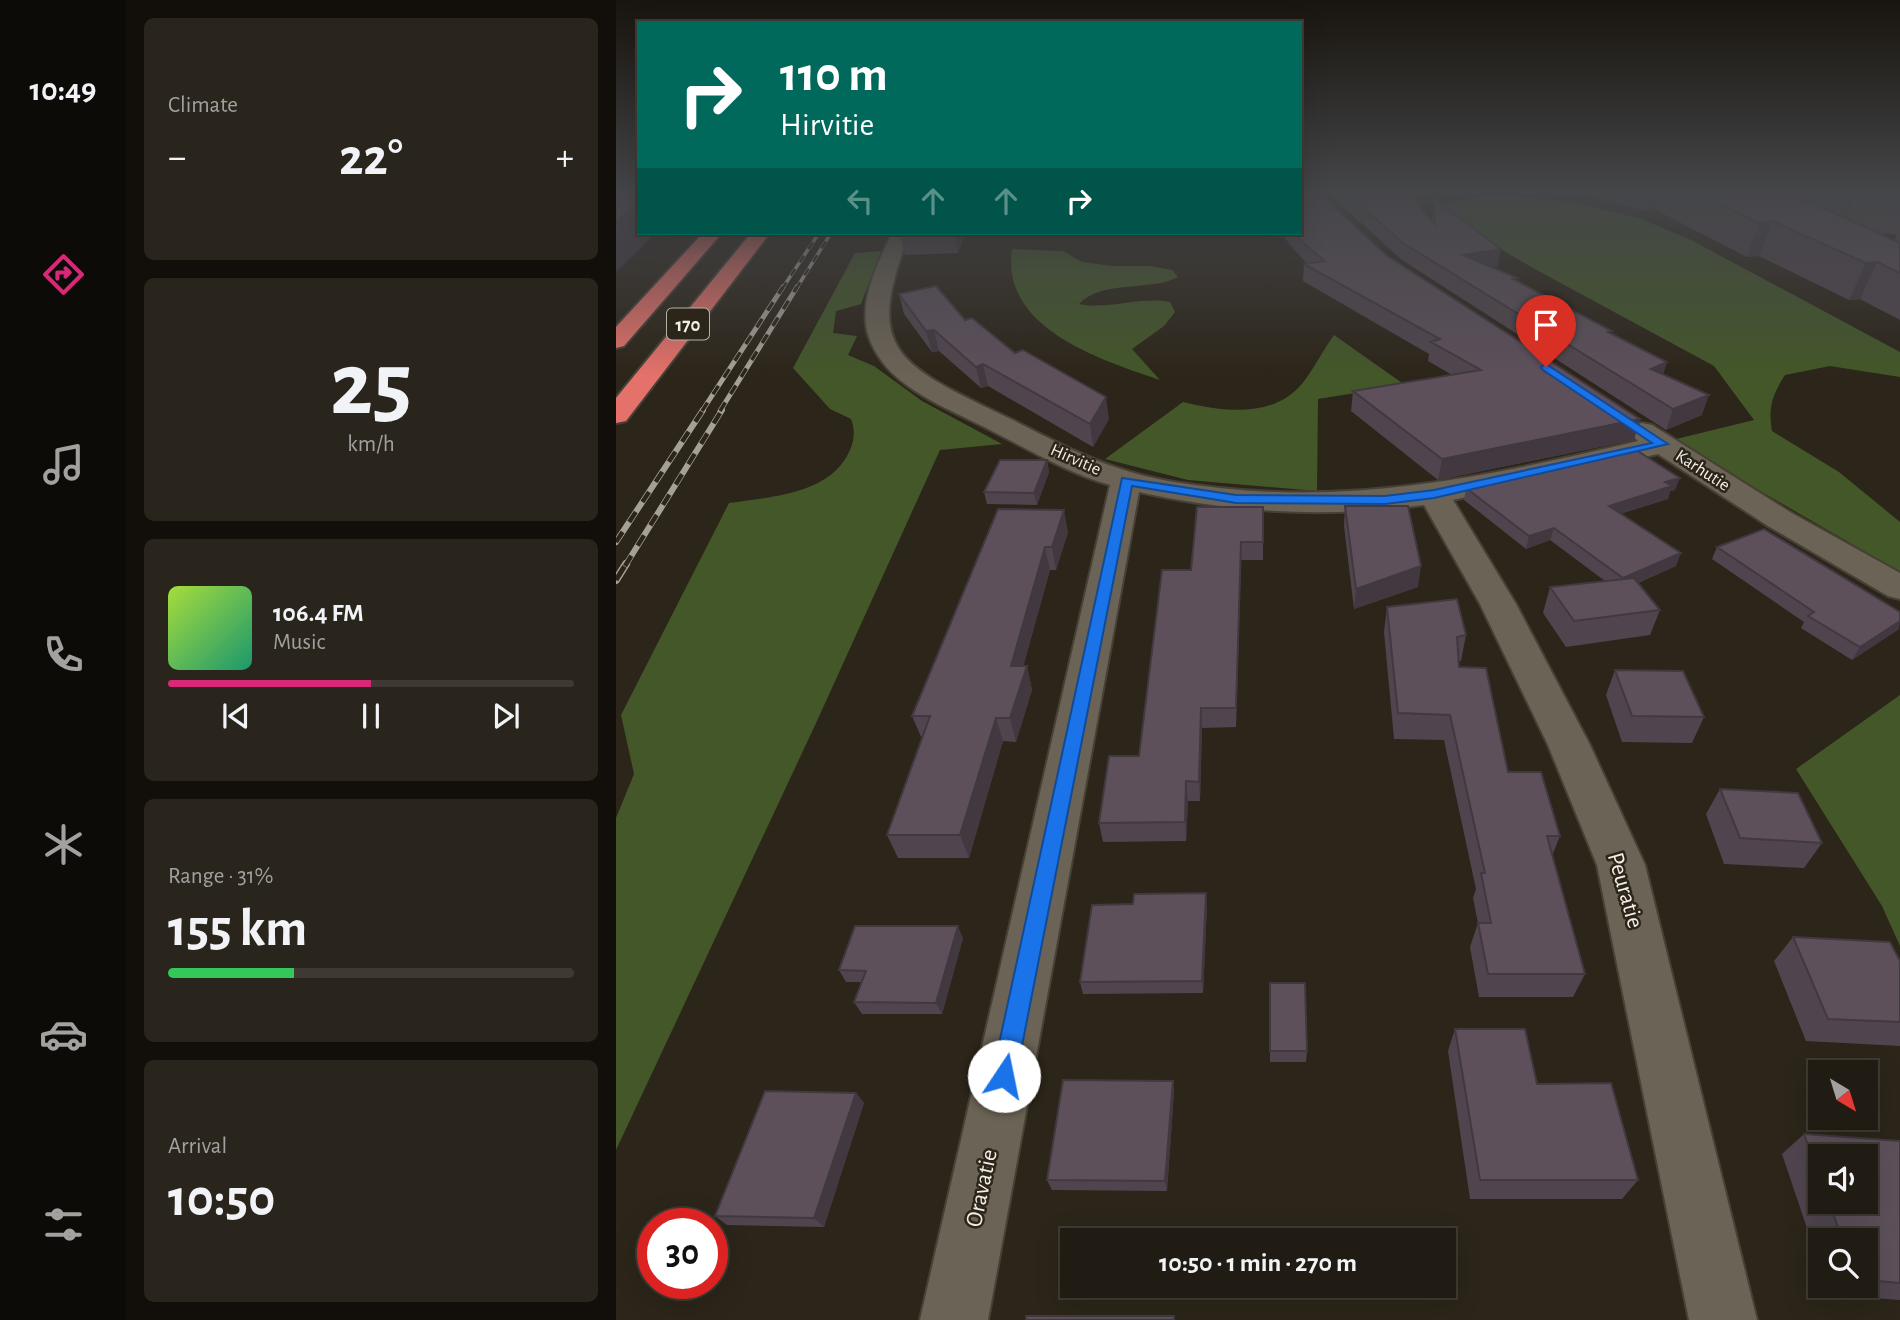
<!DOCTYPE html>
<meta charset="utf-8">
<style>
:root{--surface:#211c13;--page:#29251c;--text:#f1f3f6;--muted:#a2a1a0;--line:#3e3a33;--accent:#db2777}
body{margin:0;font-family:"Alegreya Sans",sans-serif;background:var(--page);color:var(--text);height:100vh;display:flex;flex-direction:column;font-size:26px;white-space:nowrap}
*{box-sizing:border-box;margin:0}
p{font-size:23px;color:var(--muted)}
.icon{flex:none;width:38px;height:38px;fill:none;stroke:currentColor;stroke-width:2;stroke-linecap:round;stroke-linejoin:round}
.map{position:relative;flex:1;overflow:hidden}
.drawer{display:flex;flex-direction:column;gap:18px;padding:18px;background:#120f0a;width:490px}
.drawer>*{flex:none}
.guide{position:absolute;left:21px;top:21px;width:665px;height:214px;border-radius:0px;box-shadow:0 7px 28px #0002,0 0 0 2px var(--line);background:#00695c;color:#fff;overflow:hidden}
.needle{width:46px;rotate:142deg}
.tools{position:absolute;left:1192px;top:1060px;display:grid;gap:14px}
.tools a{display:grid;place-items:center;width:70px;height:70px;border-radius:0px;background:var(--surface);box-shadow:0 7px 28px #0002,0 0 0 2px var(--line);font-size:35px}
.speed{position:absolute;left:21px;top:1208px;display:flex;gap:14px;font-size:35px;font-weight:700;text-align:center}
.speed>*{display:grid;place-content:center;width:91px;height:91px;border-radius:50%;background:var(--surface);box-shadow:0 7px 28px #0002,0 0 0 2px var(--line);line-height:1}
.speed .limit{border:10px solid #d22;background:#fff;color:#111}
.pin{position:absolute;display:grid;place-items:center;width:60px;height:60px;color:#fff;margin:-72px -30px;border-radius:50% 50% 50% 0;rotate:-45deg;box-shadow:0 0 7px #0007}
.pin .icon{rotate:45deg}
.me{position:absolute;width:77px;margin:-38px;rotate:11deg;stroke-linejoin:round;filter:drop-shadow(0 0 5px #0008)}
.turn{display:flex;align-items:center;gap:24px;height:147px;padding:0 28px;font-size:32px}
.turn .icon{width:91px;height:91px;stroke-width:2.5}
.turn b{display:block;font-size:49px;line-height:60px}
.lanes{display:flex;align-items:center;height:66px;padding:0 28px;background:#0003;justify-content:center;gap:35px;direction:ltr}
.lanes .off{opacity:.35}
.big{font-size:52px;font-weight:700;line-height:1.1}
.drawer .card{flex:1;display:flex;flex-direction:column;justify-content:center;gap:10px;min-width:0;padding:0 24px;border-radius:10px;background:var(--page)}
.drawer .dial{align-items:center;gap:0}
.dial b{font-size:91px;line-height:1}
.song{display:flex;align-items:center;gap:21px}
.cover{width:84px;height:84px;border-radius:10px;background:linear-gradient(135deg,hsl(80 70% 55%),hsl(160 70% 35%))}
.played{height:7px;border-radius:4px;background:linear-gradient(90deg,var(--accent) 50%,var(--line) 50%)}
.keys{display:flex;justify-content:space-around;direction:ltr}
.heat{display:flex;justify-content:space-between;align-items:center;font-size:38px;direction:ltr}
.charge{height:10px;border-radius:5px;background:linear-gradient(90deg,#34c759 31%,var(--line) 0)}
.trip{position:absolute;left:444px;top:1228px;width:396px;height:70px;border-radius:0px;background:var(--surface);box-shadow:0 7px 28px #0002,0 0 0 2px var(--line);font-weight:700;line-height:70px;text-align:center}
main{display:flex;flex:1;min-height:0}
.tab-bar{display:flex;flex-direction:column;width:126px;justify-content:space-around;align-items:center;background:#0d0b08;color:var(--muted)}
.tab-bar .icon{width:49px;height:49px}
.tab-bar .active{color:var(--accent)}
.tab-bar b{font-size:32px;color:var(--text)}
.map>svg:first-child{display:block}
</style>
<main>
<nav class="tab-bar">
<b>10:49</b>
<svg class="icon active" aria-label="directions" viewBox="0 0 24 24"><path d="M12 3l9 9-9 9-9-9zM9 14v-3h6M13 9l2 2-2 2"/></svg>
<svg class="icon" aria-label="music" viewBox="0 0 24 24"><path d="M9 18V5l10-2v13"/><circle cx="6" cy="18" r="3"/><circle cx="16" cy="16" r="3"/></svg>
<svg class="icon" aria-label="phone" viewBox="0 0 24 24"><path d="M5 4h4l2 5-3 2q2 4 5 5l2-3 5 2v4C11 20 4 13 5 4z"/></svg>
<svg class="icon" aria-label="climate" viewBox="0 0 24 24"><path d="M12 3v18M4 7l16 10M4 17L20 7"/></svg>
<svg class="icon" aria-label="car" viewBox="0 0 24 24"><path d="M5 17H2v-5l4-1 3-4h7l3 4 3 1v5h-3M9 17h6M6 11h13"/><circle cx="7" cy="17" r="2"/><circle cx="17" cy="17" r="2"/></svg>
<svg class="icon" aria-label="filters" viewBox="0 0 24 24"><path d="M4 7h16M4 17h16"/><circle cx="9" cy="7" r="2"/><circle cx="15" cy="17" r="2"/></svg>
</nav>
<section class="drawer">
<div class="card"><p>Climate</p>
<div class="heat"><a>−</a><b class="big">22°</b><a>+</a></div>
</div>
<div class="card dial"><b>25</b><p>km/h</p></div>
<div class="card">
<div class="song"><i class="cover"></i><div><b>106.4 FM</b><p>Music</p></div></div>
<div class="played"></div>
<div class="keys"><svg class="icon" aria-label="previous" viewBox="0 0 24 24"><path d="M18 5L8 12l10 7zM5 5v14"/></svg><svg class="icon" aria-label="pause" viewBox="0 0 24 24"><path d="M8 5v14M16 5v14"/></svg><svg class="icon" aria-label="next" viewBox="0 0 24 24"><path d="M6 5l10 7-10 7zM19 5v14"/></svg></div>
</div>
<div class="card"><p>Range · 31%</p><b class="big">155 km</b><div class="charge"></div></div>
<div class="card"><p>Arrival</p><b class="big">10:50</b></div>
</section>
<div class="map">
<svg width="1284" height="1320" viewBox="0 0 1284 1320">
<rect width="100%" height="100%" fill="#2c2519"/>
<!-- green -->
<path fill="#435729" d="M881 195 957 202 1025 219 1075 240 1284 352V377L1214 366 1169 375C1156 395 1152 408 1156 431L1223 472 1284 522V572L1056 440 1138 420 1098 366 917 268 864 237 823 203Z
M396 249 447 251 466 262 497 266H535L556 270 562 277C534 292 487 279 463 304 494 310 523 296 554 302L559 312 548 326 516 349 544 380C486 360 384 329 396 249Z
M265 251 245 304 220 311 217 333 241 336 232 355 258 366 306 401 386 444 324 450 201 721 0 1150V818L18 774 5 715 113 503C152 497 209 495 231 456 238 444 240 432 235 419L214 409 177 368 239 253Z
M718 335 789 385 702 399 701 491 572 480 489 459 567 402C605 411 655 419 685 385 696 372 707 350 718 335Z
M1284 695V946L1266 906 1180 769Z"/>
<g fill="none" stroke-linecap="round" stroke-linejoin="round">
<!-- minor casing -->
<g stroke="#464036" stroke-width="4">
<path id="minor" d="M276 233H294C248 347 279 363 380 412 421 431 461 455 505 469 536 480 571 484 604 488 747 504 883 474 1022 441L1012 431 1016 425 1026 423 1036 425 1174 512 1284 573V599L1272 596 1152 526 1042 454 837 500 900 604 974 745 1029 865 1141 1320H1073L981 865 932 745 864 604 808 505C713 518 617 513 523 492L372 1320H304L494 485C451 473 412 449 372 429 339 412 302 398 275 372 263 360 252 342 250 325 246 293 263 261 276 233Z"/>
</g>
<!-- highway casing -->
<g stroke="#464036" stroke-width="4">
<path id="highway" d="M87 233H106L8 346 0 348V327Z
M135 233H154L10 421 0 423V398Z"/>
</g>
<!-- minor -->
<use href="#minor" fill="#6b6355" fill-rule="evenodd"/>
<!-- highway -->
<use href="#highway" fill="#e4716a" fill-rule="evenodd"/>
<!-- rail-far3 casing -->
<g stroke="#a6a197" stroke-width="3.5">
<path id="rail-far3" d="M166 289 203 233
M180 289 215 233"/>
</g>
<!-- rail-far2 casing -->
<g stroke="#a6a197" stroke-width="5">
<path id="rail-far2" d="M86 411 167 287
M104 411 181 287"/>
</g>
<!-- rail-far1 casing -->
<g stroke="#a6a197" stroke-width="6">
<path id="rail-far1" d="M0 542 87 410
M9 566 106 410"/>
</g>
<!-- rail casing -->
<g stroke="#a6a197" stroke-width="8">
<path id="rail" d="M0 580 10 564"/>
</g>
<!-- rail-far3 -->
<use href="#rail-far3" stroke="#2c2519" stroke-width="2.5" stroke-dasharray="8" stroke-linecap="butt"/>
<!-- rail-far2 -->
<use href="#rail-far2" stroke="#2c2519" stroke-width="3.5" stroke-dasharray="10" stroke-linecap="butt"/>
<!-- rail-far1 -->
<use href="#rail-far1" stroke="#2c2519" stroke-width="4.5" stroke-dasharray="12" stroke-linecap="butt"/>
<!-- rail -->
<use href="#rail" stroke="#2c2519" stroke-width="5" stroke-dasharray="16" stroke-linecap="butt"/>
</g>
<!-- wall -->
<path fill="#50454e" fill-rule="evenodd" d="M710 191H791L816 221 818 199 882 266 876 267 996 334 1086 415 1050 430 786 260Z
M959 191H1284V320L1244 299 1233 300 1143 256 1131 257 1036 208 1028 211ZM1262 233 1281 235 1278 240Z
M283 233H349L342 253 289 255Z
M664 233H684L770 255 1018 440 822 480 735 411 737 391 836 375 812 361 813 354 687 281 688 264H691Z
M283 294 349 320 399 353 493 419 477 447 372 386 365 388 323 351 316 352 288 314Z
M431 460 433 472 421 505 371 504 368 492Z
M850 488 1059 490 1054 491 1052 499 1004 514 1060 566 1022 583 1044 610 1034 635 950 647 927 613 934 587 989 581 934 540 910 549 848 500Z
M729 506 802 587 738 609 728 526Z
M647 507V560H625L620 727 586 728 584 801H572L570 841 487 842 483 823 523 756 575 570Z
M382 509 452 532 440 570H434L407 666H411L416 690 400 742 387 741 353 858H282L271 835 306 739 296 716Z
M1101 547 1283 629 1236 660 1185 628 1188 622 1096 559Z
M771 607 850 635 845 661H842L843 667 892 772 944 836 936 856 969 974 957 997H863L854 947 862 923 857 898 860 889 828 740 778 739 768 632Z
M999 670 1088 717 1076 743 1006 742 990 695Z
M1104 789 1206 843 1188 868 1108 864 1090 814Z
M591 906 587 993 467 994 464 982Z
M1177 937 1284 961V1046L1190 1041 1158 961Z
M347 938 326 1014H246L238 1002 246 982H230L223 970Z
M654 983 691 1051 690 1062H654Z
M839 1029 921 1084 1022 1180 1006 1199H854L832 1051Z
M557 1081 558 1092 551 1191 436 1190 431 1180Z
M240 1093 248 1103 208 1227 111 1225 99 1216Z
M1188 1134 1284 1141V1300L1214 1295 1211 1286H1250V1241H1204V1267L1166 1154ZM1204 1157 1250 1202H1204Z"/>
<!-- shaded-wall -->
<path fill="#413840" d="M1033 191H1040L1036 208 1028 211Z
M1240 195 1226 228 1217 233 1231 200Z
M23 203V233H40L0 272V222Z
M1156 221 1143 256 1131 257 1143 223Z
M337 233H349L342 253Z
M885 249 882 266 844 271 847 255Z
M1261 262 1244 299 1233 300 1250 263Z
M318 330 323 351 316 352 310 331Z
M1051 362 1045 382 1035 369Z
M367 364 372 386 365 388 360 367Z
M1093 395 1086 415 1050 430 1057 409Z
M490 397 493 419 477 447 474 424Z
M1024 419 1018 440 822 480 826 459Z
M431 460 433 472 421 505 418 493Z
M1064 478 1059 490 1054 491 1052 499 989 518 993 506 1049 482Z
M448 510 452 532 440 570 436 547Z
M938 528 934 540 910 549 913 536Z
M625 542V560L620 727V708Z
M429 547 434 570 401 690 395 666Z
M1065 553 1060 566 1002 591 1007 578Z
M805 566 802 587 738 609 740 589Z
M1284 621 1283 629 1236 660 1244 647Z
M411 666 416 690 400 742 394 718Z
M585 708 586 728 584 801 583 782Z
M380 718 387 741 353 858 344 835Z
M570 781 572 801 570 841 569 822Z
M590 893 591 906 587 993 586 981Z
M342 926 347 938 326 1014 320 1003Z
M557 1081 558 1092 551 1191 549 1181Z
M240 1093 248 1103 208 1227 198 1218Z"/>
<!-- building -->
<path fill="#5d505b" stroke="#413840" stroke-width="2" d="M0 191H23V203L0 222Z
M684 191H701L770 255 1024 419 826 459 737 391 865 370 815 342 824 339 688 264 709 261 687 243 678 233H684Z
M728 191H791L819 225 818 199 885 249 847 255 901 278 897 279 996 331 992 332 1051 362 1035 369 1093 395 1057 409 787 243Z
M1076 191H1157L1201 205 1284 243V273L1261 262 1250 263 1156 221 1143 223Z
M1212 191H1284V200L1240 195 1231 200Z
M320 286 349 320 356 318 399 353 407 350 490 397 474 424 367 364 360 367 318 330 310 331 283 294Z
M1020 450 1064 478 1049 482 1056 486 993 506 1065 553 1007 578 938 528 913 536 850 488Z
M384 460H431L418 493 368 492Z
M729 506H792L805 566 740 589Z
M581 507H647V542H625L620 708H585L583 782 570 781 569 822 483 823 493 756H523L546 570H575Z
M382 509 448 510 436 547H429L395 666H411L394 718H380L344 835H271L314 716H296Z
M1148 529 1284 612V621L1244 647 1192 616 1198 612 1101 547Z
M1018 578 1044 610 958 621 934 587Z
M841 599 850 635 841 637 843 667 870 668 892 772H925L944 836H931L969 974H872L862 923H875L865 873H869L834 715 782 713 771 607Z
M999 670 1067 671 1088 717 1016 716Z
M1104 789 1182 793 1206 843 1124 838Z
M590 893 586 981 464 982 476 905 517 904 518 894Z
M239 926H342L320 1003 238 1002 250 971 223 970Z
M1177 937 1274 942 1284 961V1022L1212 1019Z
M654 983H689L691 1051H654Z
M839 1029H909L921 1084 995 1083 1022 1180H864Z
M447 1080 557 1081 549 1181 431 1180Z
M149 1091 240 1093 198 1218 99 1216Z
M1188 1134 1284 1141V1283L1250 1280V1241H1227L1213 1202H1250V1157H1204V1178Z
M410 1316H558V1320H410Z"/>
<!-- sky -->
<linearGradient id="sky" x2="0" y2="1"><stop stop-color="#18140e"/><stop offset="0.51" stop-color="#454649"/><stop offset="1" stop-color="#454649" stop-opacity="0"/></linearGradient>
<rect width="1284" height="376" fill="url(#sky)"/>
<!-- route -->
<path fill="#1a73e8" stroke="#114b97" stroke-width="2" d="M930 364 1052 444 818 498 769 504 620 503 516 486 400 1076 396 1085 388 1088 379 1085 376 1076 506 478 620 495 769 496 818 490 1036 443 927 370 925 367Z"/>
<g text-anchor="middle" stroke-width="5" stroke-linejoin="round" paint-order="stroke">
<!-- far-street labels -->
<g font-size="18" fill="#f3efe7" stroke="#2c2519">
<text transform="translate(460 459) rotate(24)" y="6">Hirvitie</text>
<text transform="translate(1087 470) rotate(33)" y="6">Karhutie</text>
</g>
<!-- shield labels -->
<rect fill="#2c2519" stroke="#b7b2a9" stroke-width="2" x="51" y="308.5" width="42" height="31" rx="5"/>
<g font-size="19" font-weight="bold" fill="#f3efe7">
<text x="72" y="331">170</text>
</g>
<!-- near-street labels -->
<g font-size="24" fill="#f3efe7" stroke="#2c2519">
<text transform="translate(1010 890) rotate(74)" y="8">Peuratie</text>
<text transform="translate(365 1188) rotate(-78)" y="8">Oravatie</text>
</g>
</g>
</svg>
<div class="tools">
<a><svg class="needle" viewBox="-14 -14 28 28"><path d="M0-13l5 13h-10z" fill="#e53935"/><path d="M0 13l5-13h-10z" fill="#a2a1a0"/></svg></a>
<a><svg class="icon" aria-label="sound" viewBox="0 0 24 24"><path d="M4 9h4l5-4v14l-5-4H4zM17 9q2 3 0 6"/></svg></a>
<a><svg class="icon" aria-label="search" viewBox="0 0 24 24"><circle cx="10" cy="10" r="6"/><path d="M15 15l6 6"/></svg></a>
</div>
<div class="speed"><div class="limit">30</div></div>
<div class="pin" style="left:930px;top:367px;background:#d93025"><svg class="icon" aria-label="arrive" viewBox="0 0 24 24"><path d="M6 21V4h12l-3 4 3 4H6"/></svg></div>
<svg class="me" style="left:388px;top:1076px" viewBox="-20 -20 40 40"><circle r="19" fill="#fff"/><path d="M0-13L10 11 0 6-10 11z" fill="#1a73e8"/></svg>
<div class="trip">10:50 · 1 min · 270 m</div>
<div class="guide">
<div class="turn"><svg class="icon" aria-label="right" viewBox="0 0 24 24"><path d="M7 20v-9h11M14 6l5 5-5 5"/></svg><div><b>110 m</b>Hirvitie</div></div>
<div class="lanes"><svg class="icon off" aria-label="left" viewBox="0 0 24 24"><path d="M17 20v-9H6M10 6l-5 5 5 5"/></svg><svg class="icon off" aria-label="ahead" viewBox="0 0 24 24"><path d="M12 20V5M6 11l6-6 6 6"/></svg><svg class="icon off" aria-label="ahead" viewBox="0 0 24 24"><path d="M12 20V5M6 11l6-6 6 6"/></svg><svg class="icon" aria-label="right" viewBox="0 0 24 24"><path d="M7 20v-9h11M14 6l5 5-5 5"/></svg></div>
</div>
</div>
</main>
